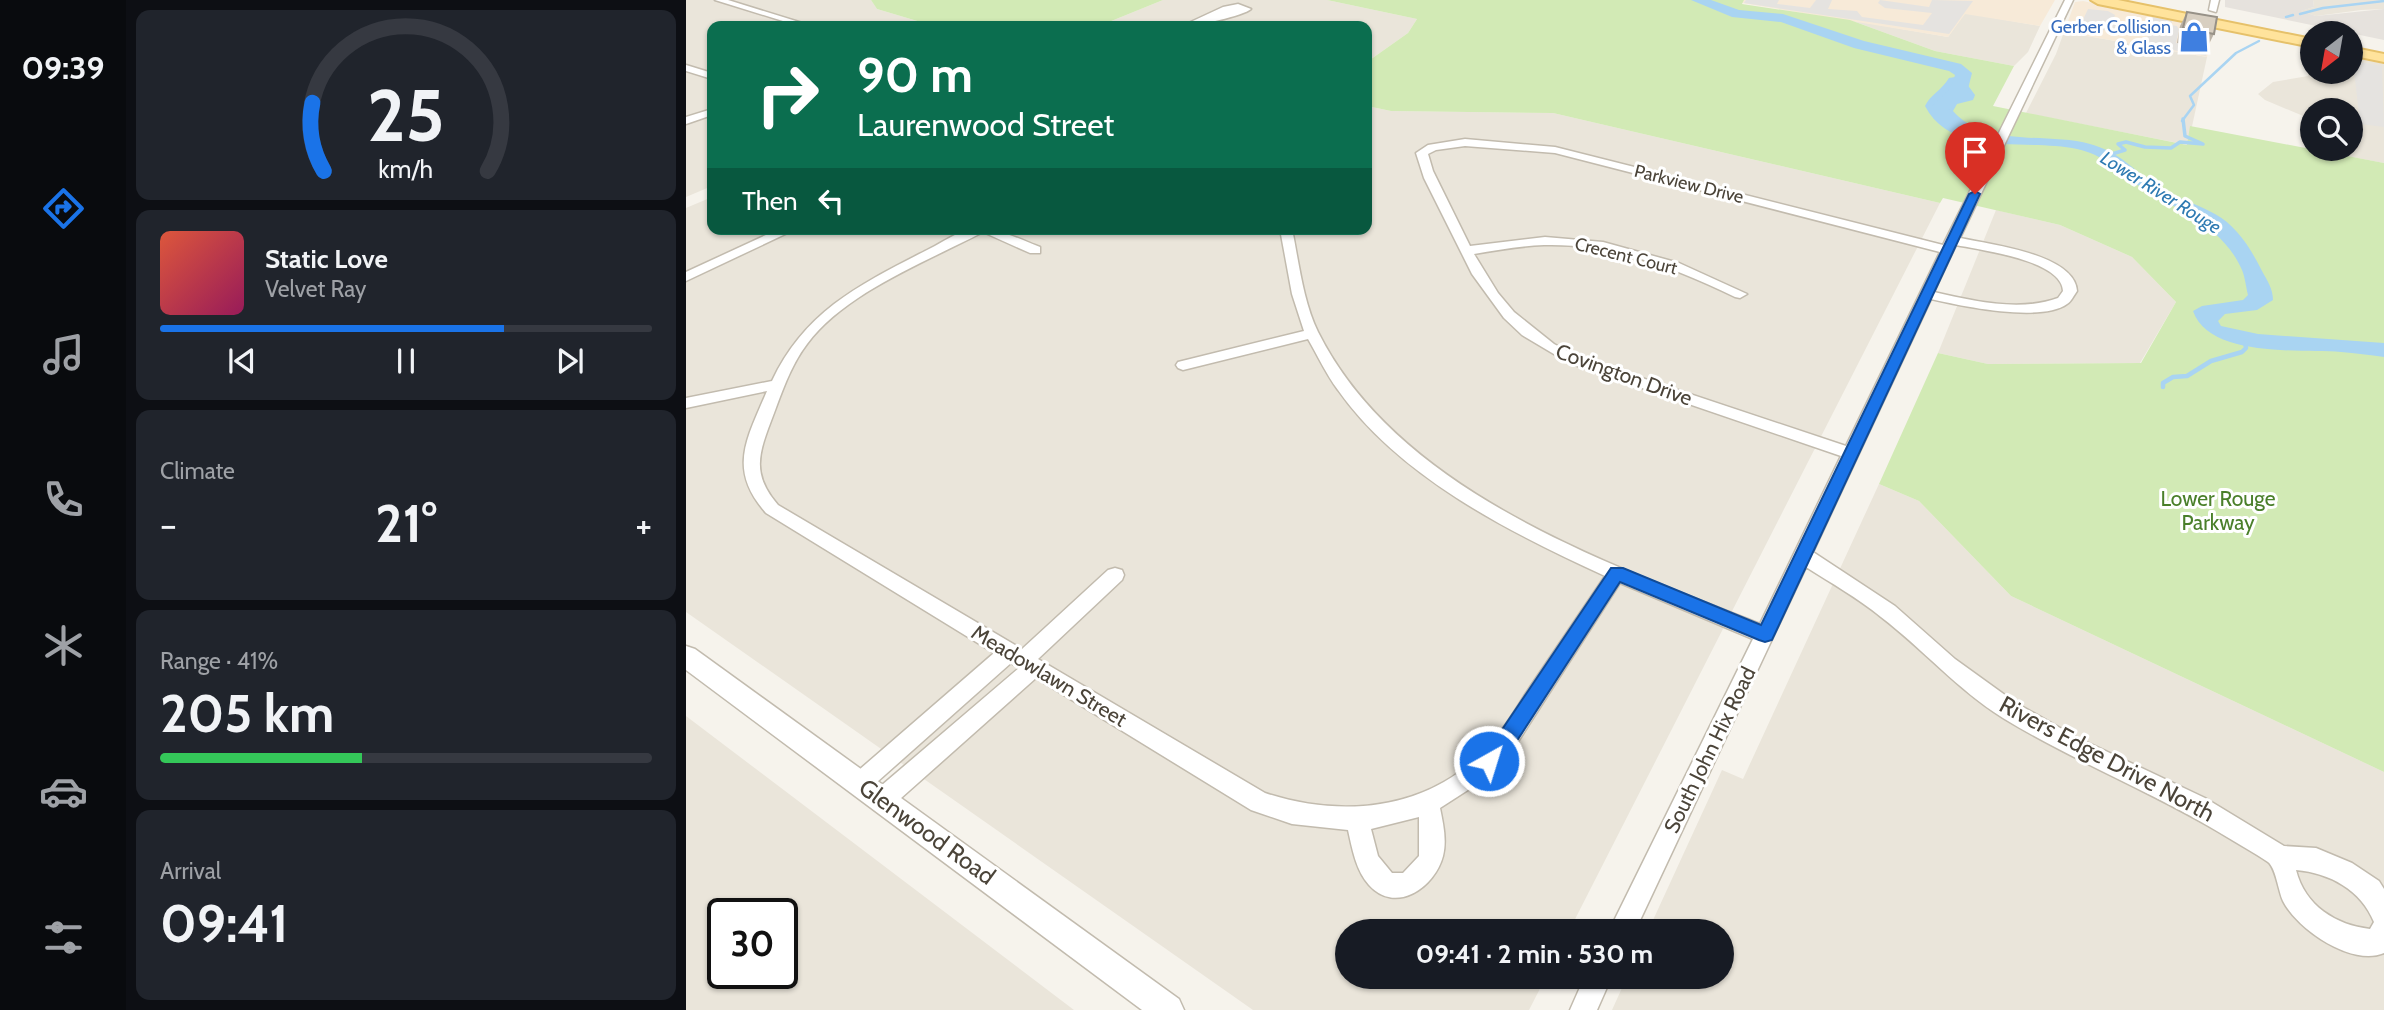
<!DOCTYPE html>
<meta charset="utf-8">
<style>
:root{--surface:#171b24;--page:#20242c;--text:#f1f3f6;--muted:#9ea1a6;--line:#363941;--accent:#1a73e8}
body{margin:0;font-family:Cabin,sans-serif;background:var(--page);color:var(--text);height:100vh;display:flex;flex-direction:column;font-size:26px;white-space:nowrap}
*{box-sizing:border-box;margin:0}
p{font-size:23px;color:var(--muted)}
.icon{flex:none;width:38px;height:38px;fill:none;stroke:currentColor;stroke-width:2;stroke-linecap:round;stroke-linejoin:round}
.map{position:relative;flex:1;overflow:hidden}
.sheet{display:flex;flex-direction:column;gap:10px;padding:10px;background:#0d0f14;width:560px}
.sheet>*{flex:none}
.hud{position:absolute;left:21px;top:21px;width:665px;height:214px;border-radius:14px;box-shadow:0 2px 5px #0004;background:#0b6e4f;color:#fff;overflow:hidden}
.needle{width:46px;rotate:211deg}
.fabs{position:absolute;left:1614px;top:21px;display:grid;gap:14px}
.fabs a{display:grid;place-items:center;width:63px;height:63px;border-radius:50%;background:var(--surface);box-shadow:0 2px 5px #0004;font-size:35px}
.speed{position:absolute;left:21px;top:898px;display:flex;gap:14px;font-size:35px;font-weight:700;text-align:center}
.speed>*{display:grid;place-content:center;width:91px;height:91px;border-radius:50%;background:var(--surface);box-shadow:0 2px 5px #0004;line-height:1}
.speed .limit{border:4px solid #111;border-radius:10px;background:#fff;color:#111}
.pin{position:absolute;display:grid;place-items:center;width:60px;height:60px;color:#fff;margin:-72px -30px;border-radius:50% 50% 50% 0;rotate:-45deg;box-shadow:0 0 7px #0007}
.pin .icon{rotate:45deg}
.me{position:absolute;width:77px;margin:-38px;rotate:39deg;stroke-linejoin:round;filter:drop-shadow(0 0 5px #0008)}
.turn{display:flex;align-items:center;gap:24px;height:147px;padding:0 35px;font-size:32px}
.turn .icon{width:91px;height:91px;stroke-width:2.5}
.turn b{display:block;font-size:49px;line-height:60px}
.then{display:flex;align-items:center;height:66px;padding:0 35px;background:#0003;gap:14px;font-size:26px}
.big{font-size:52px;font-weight:800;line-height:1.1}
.sheet .widget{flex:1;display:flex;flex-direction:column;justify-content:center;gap:10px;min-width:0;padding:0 24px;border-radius:14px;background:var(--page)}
.sheet .dial{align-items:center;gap:0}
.dial svg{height:182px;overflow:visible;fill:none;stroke:var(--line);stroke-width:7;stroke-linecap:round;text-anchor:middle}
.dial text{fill:var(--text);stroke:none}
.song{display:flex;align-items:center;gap:21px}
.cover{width:84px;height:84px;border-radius:10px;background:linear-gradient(135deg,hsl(10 70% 55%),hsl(330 70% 35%))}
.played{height:7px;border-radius:4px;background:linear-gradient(90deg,var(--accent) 70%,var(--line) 70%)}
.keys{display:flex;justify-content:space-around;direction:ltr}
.heat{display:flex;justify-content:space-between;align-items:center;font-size:38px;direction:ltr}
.charge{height:10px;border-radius:5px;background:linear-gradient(90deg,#34c759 41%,var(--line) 0)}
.trip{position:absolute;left:649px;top:919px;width:399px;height:70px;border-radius:35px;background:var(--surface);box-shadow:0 2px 5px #0004;font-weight:800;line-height:70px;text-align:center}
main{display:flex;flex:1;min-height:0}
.tabs{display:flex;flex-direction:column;width:126px;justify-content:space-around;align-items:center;background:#090b0e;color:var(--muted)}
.tabs .icon{width:49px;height:49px}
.tabs .current{color:var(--accent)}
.tabs b{font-size:32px;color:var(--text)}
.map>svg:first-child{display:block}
</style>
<main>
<nav class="tabs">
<b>09:39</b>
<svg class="icon current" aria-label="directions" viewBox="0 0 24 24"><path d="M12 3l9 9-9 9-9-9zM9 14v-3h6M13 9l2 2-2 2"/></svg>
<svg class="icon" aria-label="music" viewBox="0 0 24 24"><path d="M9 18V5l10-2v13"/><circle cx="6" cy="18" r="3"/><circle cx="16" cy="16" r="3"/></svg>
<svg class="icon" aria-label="phone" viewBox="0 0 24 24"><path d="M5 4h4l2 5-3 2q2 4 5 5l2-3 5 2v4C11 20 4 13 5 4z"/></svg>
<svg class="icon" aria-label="climate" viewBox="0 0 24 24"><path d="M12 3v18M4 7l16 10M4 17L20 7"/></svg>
<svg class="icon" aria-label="car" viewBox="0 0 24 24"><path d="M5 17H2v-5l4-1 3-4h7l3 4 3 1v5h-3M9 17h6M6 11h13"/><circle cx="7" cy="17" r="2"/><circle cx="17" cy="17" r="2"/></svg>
<svg class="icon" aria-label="filters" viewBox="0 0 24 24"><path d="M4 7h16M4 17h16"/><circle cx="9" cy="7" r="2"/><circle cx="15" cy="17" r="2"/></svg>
</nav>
<section class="sheet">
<div class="widget dial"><svg viewBox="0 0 100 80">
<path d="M14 69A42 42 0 1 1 86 69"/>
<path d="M14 69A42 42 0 0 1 9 39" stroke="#1a73e8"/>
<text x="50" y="56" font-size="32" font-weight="700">25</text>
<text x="50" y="72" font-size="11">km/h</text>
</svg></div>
<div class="widget">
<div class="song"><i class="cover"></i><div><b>Static Love</b><p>Velvet Ray</p></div></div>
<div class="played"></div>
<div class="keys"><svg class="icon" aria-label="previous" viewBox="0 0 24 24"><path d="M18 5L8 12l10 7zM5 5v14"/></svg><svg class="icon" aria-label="pause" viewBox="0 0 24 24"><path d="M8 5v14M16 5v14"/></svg><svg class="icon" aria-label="next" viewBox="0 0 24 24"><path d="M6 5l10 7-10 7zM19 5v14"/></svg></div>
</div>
<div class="widget"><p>Climate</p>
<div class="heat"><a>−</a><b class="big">21°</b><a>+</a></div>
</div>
<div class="widget"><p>Range · 41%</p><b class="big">205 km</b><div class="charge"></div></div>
<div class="widget"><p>Arrival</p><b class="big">09:41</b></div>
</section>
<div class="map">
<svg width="1698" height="1010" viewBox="0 0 1698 1010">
<rect width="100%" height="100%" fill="#f6f3ec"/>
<!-- residential -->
<path fill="#eae5da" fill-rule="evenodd" d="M0 0H185L191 9 248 26H274H26V186L0 197Z
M477 0H641L731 19 722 33 681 62V26H413Z
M1627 0H1698V9L1675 10 1630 16 1614 11 1628 7Z
M1279 13 1354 26 1342 52 1328 66 1249 51 1164 20 1262 37Z
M1378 32 1521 57 1502 145 1340 113 1370 54Z
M1664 57 1698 64V163L1623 149 1622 118 1579 100 1572 94 1587 82 1622 76 1626 62V72H1664ZM1626 110H1664V149H1626Z
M681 106 705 111 867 113 1254 203 883 931H662V976L860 977 843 1010H567L0 612V208L26 197V229H681Z
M1310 210 1374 225 1446 257 1490 302 1454 363 1302 364 1252 353Z
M1193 484 1233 501 1325 596 1698 772V1010H926L941 977 1036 976V931H962L1036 770 1057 779Z
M0 716 388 1010H0ZM37 914H96V973H37Z"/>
<!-- commercial -->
<path fill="#f7ead8" d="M1058 0H1369L1354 26 1279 14 1262 37 1056 3Z
M1397 1 1527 29 1521 57 1378 32 1389 2Z"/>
<!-- industrial -->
<path fill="#e6e2dd" d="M1539 0H1627L1628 7 1615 11 1630 16 1698 9V40L1539 7Z"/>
<!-- green -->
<path fill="#d2eab5" d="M185 0H477L413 26H248L191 9Z
M641 0H1058L1056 4 1164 20 1249 51 1328 66 1307 106 1501 145 1504 126 1698 163V772L1325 596 1233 501 1193 484 1252 353 1302 364 1455 363 1490 302 1446 257 1374 225 1257 198 1254 203 867 113 705 111 681 106V62L722 33 731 19Z"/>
<!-- parking -->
<path fill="#e5e3e0" d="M1060 0H1093L1091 4 1124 8 1130 0H1146L1142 9 1171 11 1176 17 1237 25 1246 13 1199 8 1192 3 1194 0 1243 7 1246 0 1287 1 1263 34 1058 3Z
M1402 9 1422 11 1429 15 1426 23 1435 28 1434 33 1394 26Z
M1467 17 1486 21 1485 25 1491 26 1493 30 1490 43 1521 48 1520 56 1459 45Z
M1667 61 1696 66 1698 127 1674 124Z"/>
<!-- water -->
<path fill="#a9d4f2" d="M1275 76 1289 95 1287 100 1271 104 1267 111C1299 148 1361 132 1404 144 1436 153 1445 169 1471 186 1489 198 1510 203 1529 214 1551 226 1565 249 1576 271 1581 280 1587 289 1587 300L1571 310 1539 314 1532 321 1535 326 1572 334 1698 343V357C1684 355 1669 353 1655 352 1616 349 1523 358 1507 311L1516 306 1557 300 1562 295C1560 287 1559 277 1556 270 1536 224 1488 209 1450 184 1429 170 1419 155 1391 149 1345 138 1266 159 1239 106 1244 95 1255 91 1263 78Z"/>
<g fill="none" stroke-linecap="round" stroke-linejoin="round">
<!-- stream-far2 -->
<path stroke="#a9d4f2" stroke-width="2.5" d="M1614 14 1637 8 1698 1
M1600 17 1607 15
M1496 121 1508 105 1504 96 1550 53 1573 41"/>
<!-- stream-far1 -->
<path stroke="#a9d4f2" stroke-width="3.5" d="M1426 154 1439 150 1432 144 1440 142 1459 147 1485 148 1494 142 1517 144 1499 136 1497 119"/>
<!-- stream -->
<path stroke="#a9d4f2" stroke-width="4.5" d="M1477 387V383L1487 377 1501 376 1525 361 1556 352 1560 348 1559 342"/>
<!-- river -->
<path fill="#a9d4f2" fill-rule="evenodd" d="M1005 0H1025L1053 10 1097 14 1178 41 1275 64 1286 73 1281 93 1261 111H1249L1246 107C1258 92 1263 95 1269 75L1263 71 1168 48 1095 22 1046 17Z"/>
<!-- minor casing -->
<g stroke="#c2bbae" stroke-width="3">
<path id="minor" d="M29 0H42L126 26H113Z
M1379 0H1387L1274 238C1302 244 1389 254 1391 291 1388 295 1385 302 1381 304 1355 323 1275 306 1245 299L1127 552 1209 606 1269 659 1330 703 1390 737 1519 798 1598 846 1630 848 1666 863 1693 881 1698 889V953C1666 967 1611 929 1597 901 1592 890 1590 868 1582 862 1569 853 1554 845 1541 837 1469 793 1389 762 1317 718 1272 690 1237 649 1195 617 1172 598 1145 583 1120 567L949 931H923L1067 639 934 583 824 754 799 779 754 808C757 823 761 840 757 856 749 887 710 915 683 885 670 871 666 848 662 830L606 824 565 810 350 678 205 807 197 810 189 807 186 799 189 791 333 668 325 663 182 790 174 793 166 790 163 783 166 776 308 653 80 513C41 469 61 439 81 391L0 408V398L86 381C119 310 177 283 243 249 256 243 273 230 287 229 312 228 331 238 354 247V253H344L297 232C240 262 160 292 121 344 104 366 95 395 85 421 72 455 66 475 92 505L336 649 422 570 429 568 436 570 438 575 436 580 352 659 579 793C661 820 750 809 808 740 824 721 836 698 850 678 873 644 896 610 919 576 825 533 713 477 652 390 640 374 632 356 622 339L497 370 492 368 490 365 492 362 618 331 606 294 594 229H606C613 263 617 301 632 332 712 492 919 562 1074 624L1155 456 883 363 836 335 818 318 786 274 738 178 730 153 742 145 779 139 869 147 1257 245ZM779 146 869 153 1254 252 1160 446 893 357 868 344 828 312 812 293 788 254C811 250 834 246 858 245 925 243 989 268 1049 297L1054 298 1061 294 993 263 917 242 859 237 784 246 747 171 742 154 750 150ZM1270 245C1294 250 1376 260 1377 291L1372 298C1334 312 1287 301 1248 292ZM733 817V856L717 873H706L692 856 685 829ZM1610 870C1644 873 1675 890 1688 922L1684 929C1650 925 1619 906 1610 870Z
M1525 0H1533L1530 12 1523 10Z
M552 4 565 9C557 16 507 27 496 26L537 7Z
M649 23 665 26H645Z
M0 65 26 73V79L0 71Z
M26 109V115L0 124V117Z
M93 229H110L0 281V272Z
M899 976H926L911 1010H884Z"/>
</g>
<!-- tertiary casing -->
<g stroke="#c2bbae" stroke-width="3">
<path id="tertiary" d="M0 646 9 649 493 999 498 1010H456L0 670Z"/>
</g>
<!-- primary casing -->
<g stroke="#e6c16a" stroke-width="4">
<path id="primary" d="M1405 0H1432L1626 39V47L1412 4Z
M1664 47 1698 54V62L1664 55Z"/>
</g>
<!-- minor -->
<use href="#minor" fill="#fff" fill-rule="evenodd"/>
<!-- tertiary -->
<use href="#tertiary" fill="#fff" fill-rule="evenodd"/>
<!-- primary -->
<use href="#primary" fill="#ffe39c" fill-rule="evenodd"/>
</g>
<!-- wall -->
<path fill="#bab2a6" d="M1501 12 1528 34 1521 48 1491 43 1494 26Z"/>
<!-- building -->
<path fill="#d8cfc1" stroke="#979187" stroke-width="2" d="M1501 12 1531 17 1528 34 1497 28Z"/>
<!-- route -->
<path fill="#1a73e8" stroke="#114b97" stroke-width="2" d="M1289 191 1294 194 1086 640 1079 642 1073 640 934 582 823 753 810 768 803 771 795 768 792 761 809 740 925 568H937L1075 625 1283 194Z"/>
<!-- icons -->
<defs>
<g id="shop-bare" transform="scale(2.415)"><path d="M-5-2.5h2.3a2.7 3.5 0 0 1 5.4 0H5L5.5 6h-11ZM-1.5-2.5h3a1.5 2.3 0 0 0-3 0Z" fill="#3f7fe0" stroke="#fff" stroke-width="2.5" paint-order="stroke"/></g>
</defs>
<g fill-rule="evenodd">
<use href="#shop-bare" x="1508" y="37"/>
</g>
<g text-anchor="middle" stroke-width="6" stroke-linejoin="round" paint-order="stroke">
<!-- far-shop labels -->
<g font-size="18" fill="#366cbe" stroke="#fff" text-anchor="end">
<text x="1485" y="33">Gerber Collision<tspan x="1485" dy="21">&amp; Glass</tspan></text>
</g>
<!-- far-street labels -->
<g font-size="18" fill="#4b4439" stroke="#fff">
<text transform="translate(1003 184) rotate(14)" y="6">Parkview Drive</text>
<text transform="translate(940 256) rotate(14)" y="6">Crecent Court</text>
</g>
<!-- far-water labels -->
<g font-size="19" font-style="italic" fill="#2e7ab2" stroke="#fff">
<text transform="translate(1475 192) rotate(32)" y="7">Lower River Rouge</text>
</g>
<!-- street labels -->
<g font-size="21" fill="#4b4439" stroke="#fff">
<text transform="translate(938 375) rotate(20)" y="7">Covington Drive</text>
<text transform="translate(363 676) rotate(31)" y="7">Meadowlawn Street</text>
<text transform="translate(1024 750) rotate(-64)" y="7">South John Hix Road</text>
</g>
<!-- park labels -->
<g font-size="21" fill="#4a7f2a" stroke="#fff">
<text x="1532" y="506">Lower Rouge<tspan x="1532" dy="24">Parkway</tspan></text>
</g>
<!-- near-street labels -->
<g font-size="24" fill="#4b4439" stroke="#fff">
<text transform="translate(1421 759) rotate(28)" y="8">Rivers Edge Drive North</text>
<text transform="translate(241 832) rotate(36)" y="8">Glenwood Road</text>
</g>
</g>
</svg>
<div class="fabs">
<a><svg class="needle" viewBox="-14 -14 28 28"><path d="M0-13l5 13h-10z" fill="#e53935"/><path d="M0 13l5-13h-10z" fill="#9ea1a6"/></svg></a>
<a><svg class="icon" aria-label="search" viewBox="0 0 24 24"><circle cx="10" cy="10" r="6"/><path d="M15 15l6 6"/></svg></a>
</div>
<div class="speed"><div class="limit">30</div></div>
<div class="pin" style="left:1289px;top:194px;background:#d93025"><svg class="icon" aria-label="arrive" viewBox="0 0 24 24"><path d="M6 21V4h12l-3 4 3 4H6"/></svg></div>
<svg class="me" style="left:803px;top:761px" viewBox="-20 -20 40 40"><circle r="17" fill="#1a73e8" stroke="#fff" stroke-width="3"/><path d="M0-11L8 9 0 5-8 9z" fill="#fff"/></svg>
<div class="trip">09:41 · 2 min · 530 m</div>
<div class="hud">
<div class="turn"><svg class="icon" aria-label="right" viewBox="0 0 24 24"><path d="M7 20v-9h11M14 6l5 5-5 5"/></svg><div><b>90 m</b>Laurenwood Street</div></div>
<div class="then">Then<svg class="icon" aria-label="left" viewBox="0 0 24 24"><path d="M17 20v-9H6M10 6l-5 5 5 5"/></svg></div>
</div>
</div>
</main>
